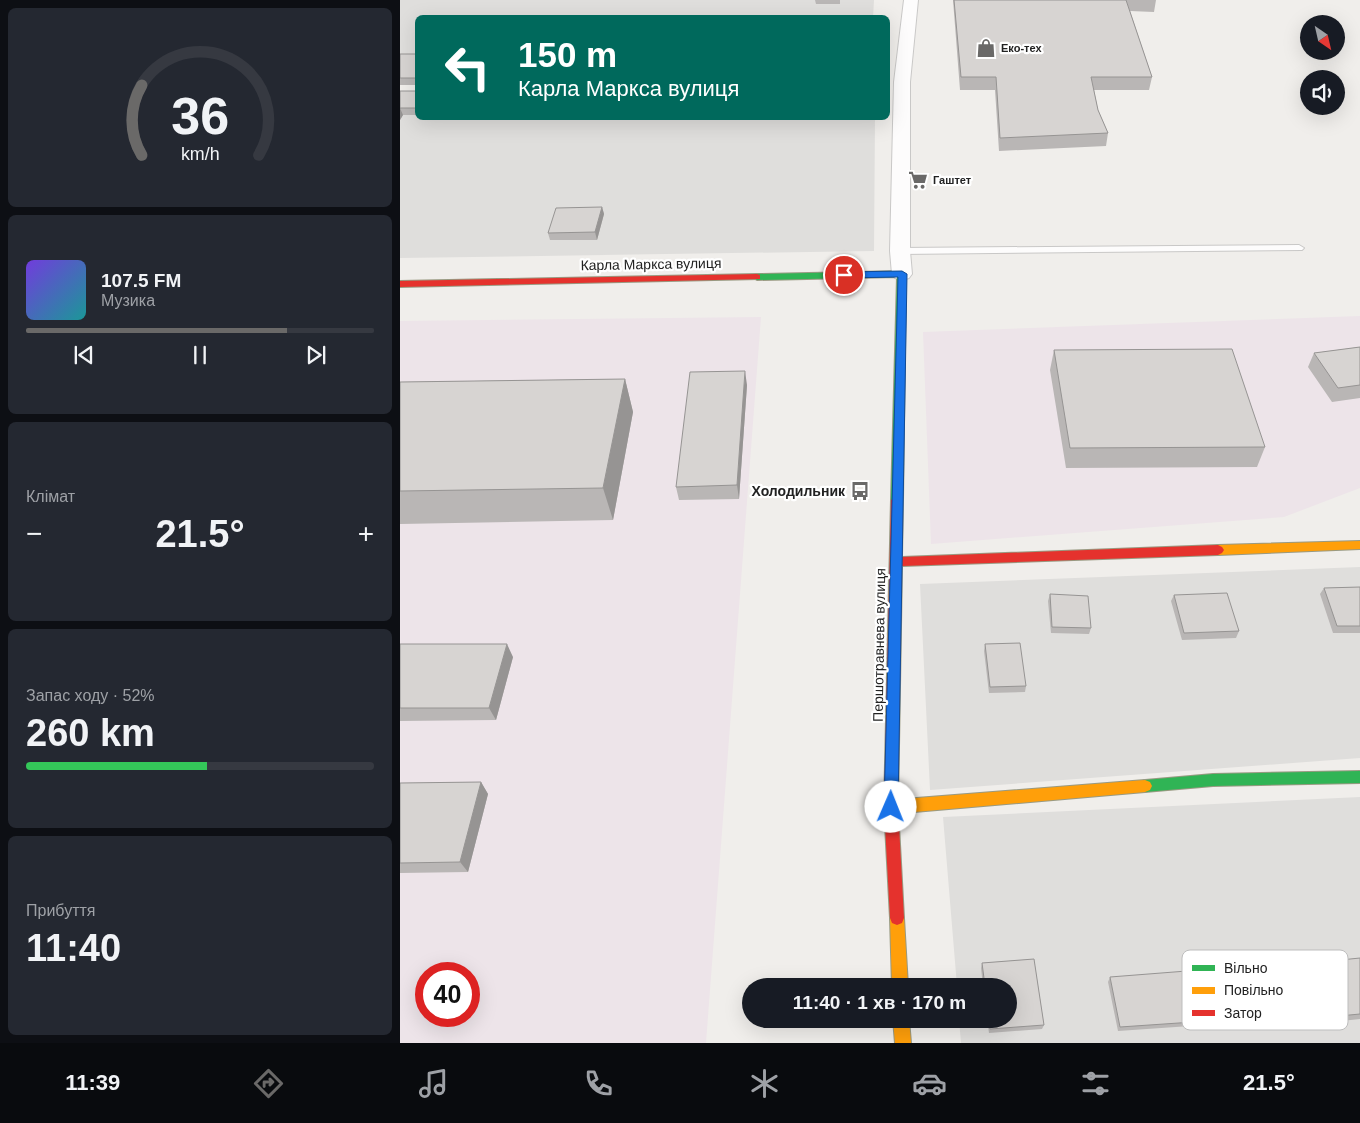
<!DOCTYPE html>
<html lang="uk">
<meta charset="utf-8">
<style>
:root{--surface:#171b24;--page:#242831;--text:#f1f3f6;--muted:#9ea1a6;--line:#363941;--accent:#6a6968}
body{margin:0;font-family:Arial,sans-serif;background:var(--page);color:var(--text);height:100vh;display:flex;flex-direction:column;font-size:19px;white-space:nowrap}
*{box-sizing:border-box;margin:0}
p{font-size:16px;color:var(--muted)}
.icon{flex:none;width:28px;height:28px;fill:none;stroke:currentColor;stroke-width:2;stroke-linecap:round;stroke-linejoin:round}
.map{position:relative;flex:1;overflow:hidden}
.side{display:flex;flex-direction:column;gap:8px;padding:8px;background:#0d0f14;width:400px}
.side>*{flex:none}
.top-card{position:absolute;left:15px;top:15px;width:475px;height:105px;border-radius:8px;box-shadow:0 5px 20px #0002;background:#00695c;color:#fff;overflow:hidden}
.needle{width:32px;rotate:146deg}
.buttons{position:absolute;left:900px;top:15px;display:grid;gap:10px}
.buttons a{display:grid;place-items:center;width:45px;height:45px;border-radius:50%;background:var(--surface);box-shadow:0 5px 20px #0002;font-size:25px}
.speed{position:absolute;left:15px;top:962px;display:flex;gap:10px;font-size:25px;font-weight:700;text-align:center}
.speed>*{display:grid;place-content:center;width:65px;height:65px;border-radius:50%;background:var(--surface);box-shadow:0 5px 20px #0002;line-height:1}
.speed .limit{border:8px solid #d22;background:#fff;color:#111}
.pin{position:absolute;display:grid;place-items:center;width:42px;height:42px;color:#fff;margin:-21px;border:2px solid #fff;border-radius:50%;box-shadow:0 1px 5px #0007}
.me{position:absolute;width:55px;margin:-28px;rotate:1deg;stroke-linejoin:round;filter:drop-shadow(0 0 4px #0008)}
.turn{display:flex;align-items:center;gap:18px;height:105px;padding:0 20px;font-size:22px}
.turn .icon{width:65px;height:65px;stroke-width:2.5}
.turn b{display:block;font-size:35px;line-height:42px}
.big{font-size:38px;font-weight:700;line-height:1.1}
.side .widget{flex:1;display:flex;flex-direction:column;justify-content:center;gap:8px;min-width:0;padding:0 18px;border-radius:8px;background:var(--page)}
.side .dial{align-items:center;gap:0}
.dial svg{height:130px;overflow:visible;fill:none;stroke:var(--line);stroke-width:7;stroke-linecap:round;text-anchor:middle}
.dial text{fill:var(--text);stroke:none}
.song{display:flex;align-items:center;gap:15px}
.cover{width:60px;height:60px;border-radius:8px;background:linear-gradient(135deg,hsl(260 70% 55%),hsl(180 70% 35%))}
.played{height:5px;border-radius:2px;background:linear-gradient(90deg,var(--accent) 75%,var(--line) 75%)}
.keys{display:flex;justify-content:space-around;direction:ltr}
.heat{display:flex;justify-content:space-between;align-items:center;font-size:28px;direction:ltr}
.charge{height:8px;border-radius:4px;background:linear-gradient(90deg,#34c759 52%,var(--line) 0)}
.trip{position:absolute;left:342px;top:978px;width:275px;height:50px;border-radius:25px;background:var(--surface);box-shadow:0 5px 20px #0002;font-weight:700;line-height:50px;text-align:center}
.tab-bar{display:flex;height:80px;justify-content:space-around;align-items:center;background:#090b0e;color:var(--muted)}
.tab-bar .icon{width:35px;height:35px}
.tab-bar .selected{color:var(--accent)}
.tab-bar b{font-size:22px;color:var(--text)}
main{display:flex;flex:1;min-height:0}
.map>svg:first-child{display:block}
</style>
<main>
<section class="side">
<div class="widget dial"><svg viewBox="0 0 100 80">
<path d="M14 69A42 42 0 1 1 86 69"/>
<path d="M14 69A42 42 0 0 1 14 26" stroke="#6a6968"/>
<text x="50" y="56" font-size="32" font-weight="700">36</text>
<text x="50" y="72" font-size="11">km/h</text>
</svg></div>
<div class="widget">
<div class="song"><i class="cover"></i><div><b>107.5 FM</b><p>Музика</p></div></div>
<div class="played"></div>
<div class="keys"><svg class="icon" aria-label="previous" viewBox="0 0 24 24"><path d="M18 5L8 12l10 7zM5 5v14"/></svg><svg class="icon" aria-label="pause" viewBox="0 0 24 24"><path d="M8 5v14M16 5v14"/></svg><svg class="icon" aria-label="next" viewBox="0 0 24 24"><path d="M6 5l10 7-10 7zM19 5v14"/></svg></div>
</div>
<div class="widget"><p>Клімат</p>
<div class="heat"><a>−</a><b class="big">21.5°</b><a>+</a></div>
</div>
<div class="widget"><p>Запас ходу · 52%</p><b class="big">260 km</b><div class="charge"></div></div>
<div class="widget"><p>Прибуття</p><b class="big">11:40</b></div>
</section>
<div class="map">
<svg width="960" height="1043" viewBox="0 0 960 1043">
<rect width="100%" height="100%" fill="#f0eeeb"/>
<!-- residential -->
<path fill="#dfdedc" d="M0 0H474L473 18H18L17 80H0Z
M0 101H17L18 118H475L474 251 0 258Z
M960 567V758L530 790 520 584Z
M960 797V1043H561L559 1019H609V986H557L543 817Z"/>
<!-- industrial -->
<path fill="#ede4e9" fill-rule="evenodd" d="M960 316V488L884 517 531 544 523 332Z
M361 317 306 1043H0V321ZM26 974H69V1016H26Z"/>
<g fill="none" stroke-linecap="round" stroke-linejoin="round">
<!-- lane casing -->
<g stroke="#c9c8c7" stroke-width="2">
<path id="lane" d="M899 245 904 248 902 250 500 254 495 251 500 248Z"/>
</g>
<!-- street casing -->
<g stroke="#c9c8c7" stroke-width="2">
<path id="street" d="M504 0H518L510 82V251L512 274 509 278 502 280 495 278 492 274 490 251 494 82Z"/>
</g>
<!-- fast casing -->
<g stroke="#999a82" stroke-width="2">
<path id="fast" d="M502 271 506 274 503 500 497 504 491 500 497 277 357 280 352 277 357 274Z
M960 771V783L813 786 745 792 740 790 738 786 740 782 745 780 813 774Z"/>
</g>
<!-- slow casing -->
<g stroke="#999a82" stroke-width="2">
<path id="slow" d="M960 541V549L818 555 814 553 812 550 814 547 818 545Z
M745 780 750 782 752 786 750 790 745 792 491 814 486 812 484 807 486 802 491 800Z
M497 911 502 913 504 918 508 986H492L490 918 492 913Z
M493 1019H509L511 1043H495Z"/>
</g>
<!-- jam casing -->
<g stroke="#999a82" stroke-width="2">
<path id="jam" d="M357 274 360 275V279L0 287V281Z
M497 496 503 500 502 557 818 545 822 547 824 550 822 553 818 555 502 566 498 807 504 918 502 923 497 925 492 923 490 918 484 807 491 500Z"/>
</g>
<!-- lane -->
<use href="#lane" fill="#fdfcfc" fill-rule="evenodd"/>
<!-- street -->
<use href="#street" fill="#fdfcfc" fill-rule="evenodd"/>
<!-- fast -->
<use href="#fast" fill="#30b455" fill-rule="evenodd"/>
<!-- slow -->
<use href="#slow" fill="#ff9f0a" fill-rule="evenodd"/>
<!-- jam -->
<use href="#jam" fill="#e5322d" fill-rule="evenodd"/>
</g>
<!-- wall -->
<path fill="#b9b6b5" d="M415 0H440V4H416Z
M553 0H756L754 12 730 11 752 77 749 90H694L698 110 708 133 706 146 599 151 595 90H560Z
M0 54H18V115H3L0 120V91H17V85H0Z
M202 207 204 214 197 240H150L148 233Z
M960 347V398L932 402 908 367 914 353Z
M654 350 865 447 857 467 666 468 650 370Z
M225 379 233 412 213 520 0 524V382Z
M347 385 339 499 279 500 276 487Z
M960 587V633H933L920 594 924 588Z
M650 594 691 628 689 634 651 633 648 601Z
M774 595 839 631 836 638 782 640 771 601Z
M0 644 113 657 96 720 0 721Z
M585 644 626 686 625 692 589 693 584 651Z
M81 782 88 794 68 872 0 873V783Z
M960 958V1019L932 1022 914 969 921 962Z
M634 959 644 1025 642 1029 589 1033 587 1019H609V986H583L581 968 582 963Z
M710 977 852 1018 848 1022 718 1031 708 982Z"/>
<!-- shaded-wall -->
<path fill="#969493" d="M0 108 3 115 0 120Z
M202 207 204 214 197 240 195 232Z
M345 371 347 385 339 499 337 485Z
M225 379 233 412 213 520 203 488Z
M107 644 113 657 96 720 89 708Z
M81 782 88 794 68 872 60 862Z"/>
<!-- building -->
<path fill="#d7d4d2" stroke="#969493" d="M554 0H726L752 77H691L698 110 708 133 600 138 596 77H561Z
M0 54H18V108H0V109V91H17V78H0Z
M202 207 195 232 148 233 156 208Z
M960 347V385L938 388 914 353Z
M832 349 865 447 670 448 654 350Z
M345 371 337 485 276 487 290 372Z
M225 379 203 488 0 491V382Z
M960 587V626H937L924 588Z
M827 593 839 631 784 633 774 595Z
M650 594 688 596 691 628 652 627Z
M620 643 626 686 590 687 585 644Z
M0 644H107L89 708H0Z
M81 782 60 862 0 863V783Z
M960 958V1014L939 1016 921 962Z
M634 959 644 1025 590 1029 589 1019H609V986H585L582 963Z
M838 967 852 1018 720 1027 710 977Z"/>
<!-- route -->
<path fill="#1a73e8" stroke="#114b97" d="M502 271 507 274 498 807 496 812 491 814 486 812 484 807 498 277 444 278 440 275 444 272Z"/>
<!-- icons -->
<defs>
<g id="shop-bare" transform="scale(1.5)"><path d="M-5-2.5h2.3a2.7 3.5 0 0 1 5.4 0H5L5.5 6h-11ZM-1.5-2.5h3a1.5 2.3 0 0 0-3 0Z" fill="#6a6968" stroke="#fff" stroke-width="2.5" paint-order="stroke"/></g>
<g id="supermarket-bare" transform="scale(1.5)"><path d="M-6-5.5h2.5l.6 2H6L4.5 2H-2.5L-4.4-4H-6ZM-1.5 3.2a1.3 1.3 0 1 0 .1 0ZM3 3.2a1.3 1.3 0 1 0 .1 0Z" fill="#6a6968" stroke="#fff" stroke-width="2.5" paint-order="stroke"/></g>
<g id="bus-bare" transform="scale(1.5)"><path d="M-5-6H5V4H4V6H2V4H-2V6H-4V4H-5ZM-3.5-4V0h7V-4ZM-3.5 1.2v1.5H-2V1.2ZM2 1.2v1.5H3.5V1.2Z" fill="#6a6968" stroke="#fff" stroke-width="2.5" paint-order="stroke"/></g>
</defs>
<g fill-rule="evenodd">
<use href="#shop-bare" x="586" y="48"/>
<use href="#supermarket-bare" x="518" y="180"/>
<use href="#bus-bare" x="460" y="491"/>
</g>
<g text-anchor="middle" stroke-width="4.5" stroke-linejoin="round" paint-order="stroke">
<!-- far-poi labels -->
<g font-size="11" font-weight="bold" fill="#222" stroke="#fff" text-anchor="start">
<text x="601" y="52">Еко-тех</text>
<text x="533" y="184">Гаштет</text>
</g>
<!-- street labels -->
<g font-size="14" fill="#222" stroke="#fff">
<text transform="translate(251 264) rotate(-1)" y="5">Карла Маркса вулиця</text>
<text transform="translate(479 645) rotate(-89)" y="5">Першотравнева вулиця</text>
</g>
<!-- poi labels -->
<g font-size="14" font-weight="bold" fill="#222" stroke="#fff" text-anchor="end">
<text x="445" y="496">Холодильник</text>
</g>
</g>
<!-- legend -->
<rect x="782" y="950" width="166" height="80" rx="8" fill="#fff" stroke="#bdbdbd" stroke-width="1"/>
<rect x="792" y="965" width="23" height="6" fill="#30b455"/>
<rect x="792" y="987" width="23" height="7" fill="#ff9f0a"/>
<rect x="792" y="1010" width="23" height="6" fill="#e5322d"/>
<g font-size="14" fill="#222">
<text x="824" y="973">Вільно</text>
<text x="824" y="995">Повільно</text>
<text x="824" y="1018">Затор</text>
</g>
</svg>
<div class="buttons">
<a><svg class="needle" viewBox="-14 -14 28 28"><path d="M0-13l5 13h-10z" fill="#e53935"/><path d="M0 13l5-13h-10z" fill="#9ea1a6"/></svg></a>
<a><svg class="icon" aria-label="sound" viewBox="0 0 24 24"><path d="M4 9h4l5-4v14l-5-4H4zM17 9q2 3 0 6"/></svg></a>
</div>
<div class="speed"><div class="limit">40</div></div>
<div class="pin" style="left:444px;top:275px;background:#d93025"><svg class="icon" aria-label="arrive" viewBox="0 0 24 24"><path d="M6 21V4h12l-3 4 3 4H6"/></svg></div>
<svg class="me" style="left:491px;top:807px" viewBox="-20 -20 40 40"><circle r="19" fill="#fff"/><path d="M0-13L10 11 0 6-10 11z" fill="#1a73e8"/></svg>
<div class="trip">11:40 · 1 хв · 170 m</div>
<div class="top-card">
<div class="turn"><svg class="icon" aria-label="left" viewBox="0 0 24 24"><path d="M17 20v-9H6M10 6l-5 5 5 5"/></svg><div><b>150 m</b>Карла Маркса вулиця</div></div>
</div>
</div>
</main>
<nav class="tab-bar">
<b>11:39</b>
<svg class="icon selected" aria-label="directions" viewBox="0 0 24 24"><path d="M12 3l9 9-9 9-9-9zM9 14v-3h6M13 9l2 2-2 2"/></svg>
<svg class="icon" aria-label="music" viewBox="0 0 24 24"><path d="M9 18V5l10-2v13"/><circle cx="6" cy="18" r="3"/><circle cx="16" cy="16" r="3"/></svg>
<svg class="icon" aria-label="phone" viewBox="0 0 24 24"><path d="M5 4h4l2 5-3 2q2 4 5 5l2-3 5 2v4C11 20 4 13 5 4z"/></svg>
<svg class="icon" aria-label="climate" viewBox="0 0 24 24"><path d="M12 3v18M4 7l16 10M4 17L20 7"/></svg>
<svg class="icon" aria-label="car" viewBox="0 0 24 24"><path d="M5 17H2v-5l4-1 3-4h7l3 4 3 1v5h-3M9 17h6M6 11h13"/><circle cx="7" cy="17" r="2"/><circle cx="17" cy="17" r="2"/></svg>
<svg class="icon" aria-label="filters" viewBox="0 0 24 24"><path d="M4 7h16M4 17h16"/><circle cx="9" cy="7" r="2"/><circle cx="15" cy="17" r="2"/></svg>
<b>21.5°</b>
</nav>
